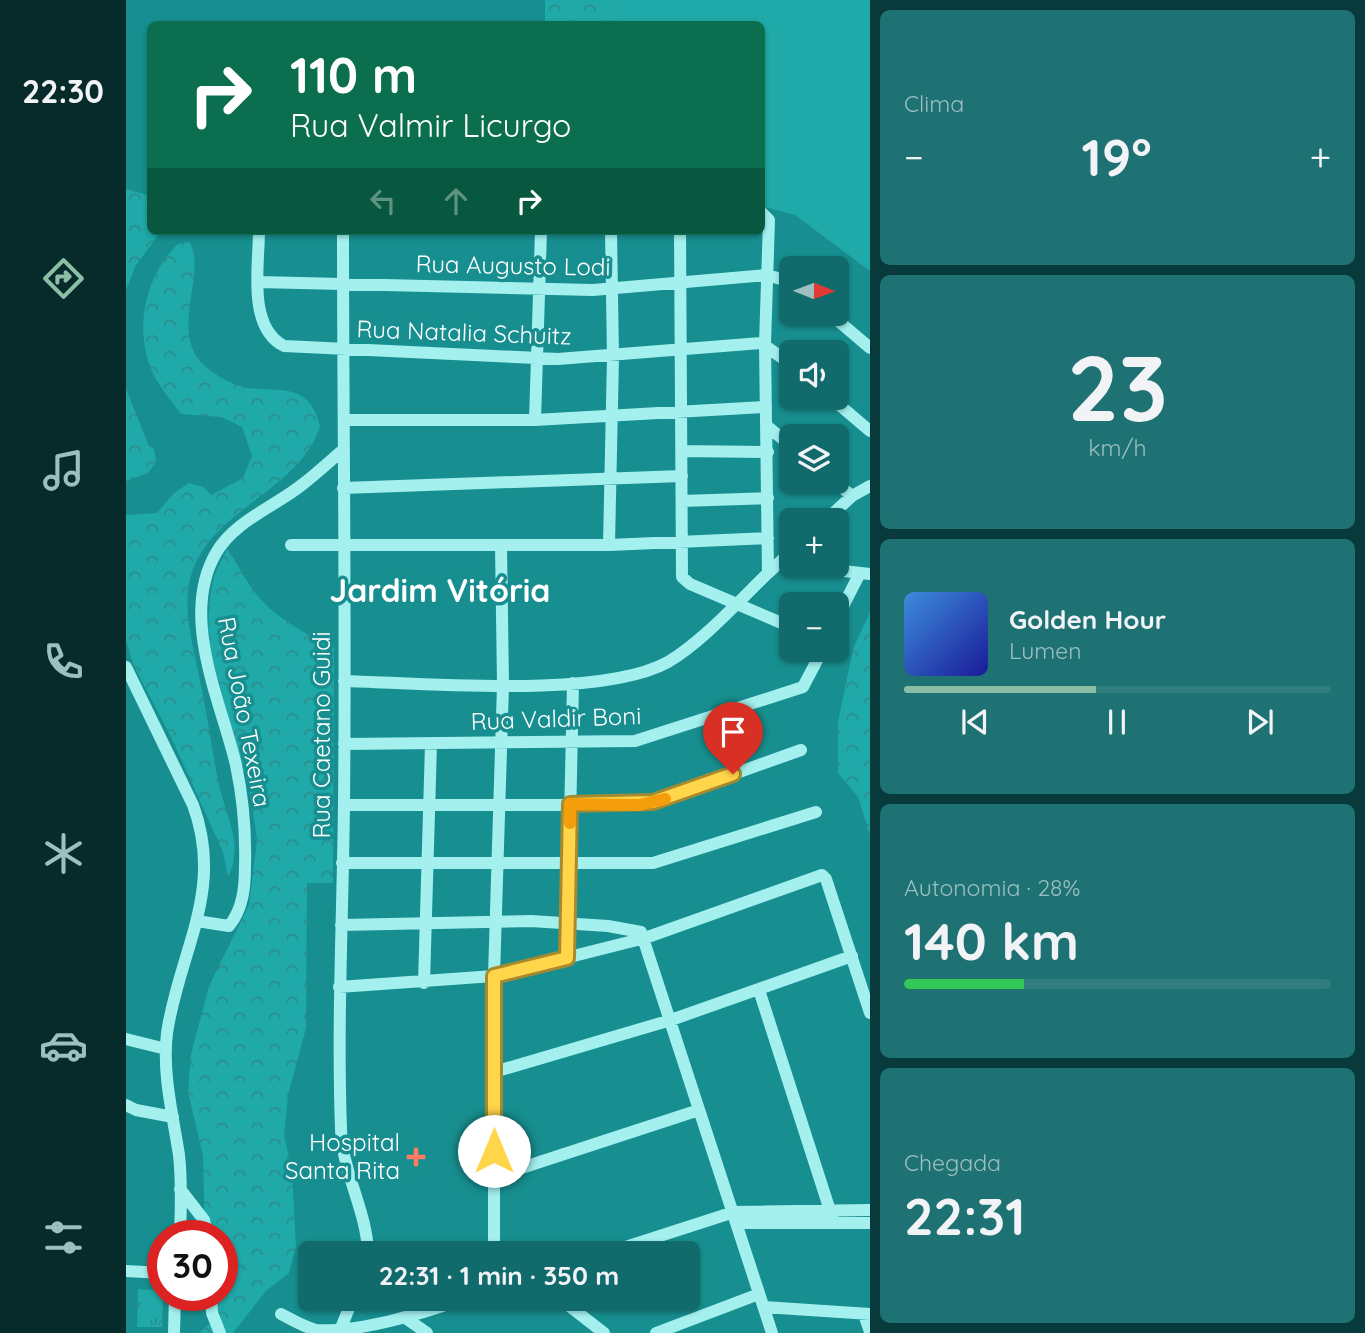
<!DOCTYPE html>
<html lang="pt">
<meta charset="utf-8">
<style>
:root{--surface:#116a6b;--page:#1e7273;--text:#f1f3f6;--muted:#9cbfc1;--line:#307d7e;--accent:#8abfa5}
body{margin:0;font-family:Quicksand,sans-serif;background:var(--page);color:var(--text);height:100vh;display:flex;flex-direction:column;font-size:26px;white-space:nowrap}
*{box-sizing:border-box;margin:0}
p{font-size:23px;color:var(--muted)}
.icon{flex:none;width:38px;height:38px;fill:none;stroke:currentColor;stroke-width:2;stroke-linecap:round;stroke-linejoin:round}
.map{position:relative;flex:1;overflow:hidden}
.sheet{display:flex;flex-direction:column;gap:10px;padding:10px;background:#093a3b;width:495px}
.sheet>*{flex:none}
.banner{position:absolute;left:21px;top:21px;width:618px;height:214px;border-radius:10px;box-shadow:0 2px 5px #0004;background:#0b6e4f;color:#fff;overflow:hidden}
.needle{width:46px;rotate:91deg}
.fabs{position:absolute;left:653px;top:256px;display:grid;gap:14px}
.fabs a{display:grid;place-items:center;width:70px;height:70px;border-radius:10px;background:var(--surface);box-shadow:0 2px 5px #0004;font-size:35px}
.speed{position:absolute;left:21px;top:1220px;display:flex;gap:14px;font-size:35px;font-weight:700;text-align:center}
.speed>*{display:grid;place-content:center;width:91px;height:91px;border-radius:50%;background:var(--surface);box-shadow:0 2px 5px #0004;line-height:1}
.speed .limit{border:10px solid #d22;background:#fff;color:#111}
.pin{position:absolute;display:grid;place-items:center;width:60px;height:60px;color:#fff;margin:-72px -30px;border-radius:50% 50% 50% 0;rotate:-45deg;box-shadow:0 0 7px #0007}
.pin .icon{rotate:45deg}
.me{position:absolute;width:77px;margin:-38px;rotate:0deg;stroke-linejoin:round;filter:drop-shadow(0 0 5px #0008)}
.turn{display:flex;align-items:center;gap:24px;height:147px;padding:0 28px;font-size:32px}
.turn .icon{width:91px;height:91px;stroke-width:2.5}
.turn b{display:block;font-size:49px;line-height:60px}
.lanes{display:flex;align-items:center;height:66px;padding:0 28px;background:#0003;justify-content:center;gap:35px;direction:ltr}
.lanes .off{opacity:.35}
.big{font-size:52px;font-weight:800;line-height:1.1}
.sheet .card{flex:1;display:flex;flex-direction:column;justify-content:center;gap:10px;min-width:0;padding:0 24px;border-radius:10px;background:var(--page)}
.sheet .dial{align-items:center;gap:0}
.dial b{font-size:91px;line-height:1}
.song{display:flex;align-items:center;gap:21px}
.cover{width:84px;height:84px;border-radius:10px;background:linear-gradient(135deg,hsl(210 70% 55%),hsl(240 70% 35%))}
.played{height:7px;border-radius:4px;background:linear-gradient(90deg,var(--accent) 45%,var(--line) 45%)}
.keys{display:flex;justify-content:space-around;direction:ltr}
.heat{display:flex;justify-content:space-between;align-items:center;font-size:38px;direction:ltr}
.charge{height:10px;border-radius:5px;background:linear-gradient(90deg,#34c759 28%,var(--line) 0)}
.trip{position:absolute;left:172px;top:1241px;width:402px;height:70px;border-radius:10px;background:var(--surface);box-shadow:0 2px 5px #0004;font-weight:800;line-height:70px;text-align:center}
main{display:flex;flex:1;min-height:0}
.tab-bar{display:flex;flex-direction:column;width:126px;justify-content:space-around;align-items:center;background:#072a2b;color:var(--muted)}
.tab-bar .icon{width:49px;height:49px}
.tab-bar .selected{color:var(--accent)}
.tab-bar b{font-size:32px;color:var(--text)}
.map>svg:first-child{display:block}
</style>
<main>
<nav class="tab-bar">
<b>22:30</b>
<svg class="icon selected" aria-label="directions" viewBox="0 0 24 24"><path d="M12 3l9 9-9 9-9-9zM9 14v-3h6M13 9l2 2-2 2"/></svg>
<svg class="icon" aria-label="music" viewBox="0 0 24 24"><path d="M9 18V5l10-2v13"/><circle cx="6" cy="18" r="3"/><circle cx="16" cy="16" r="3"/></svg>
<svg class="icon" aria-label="phone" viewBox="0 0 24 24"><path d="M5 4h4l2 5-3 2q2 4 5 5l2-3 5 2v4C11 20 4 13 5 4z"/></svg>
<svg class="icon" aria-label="climate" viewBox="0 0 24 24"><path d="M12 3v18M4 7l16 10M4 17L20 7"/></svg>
<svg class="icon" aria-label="car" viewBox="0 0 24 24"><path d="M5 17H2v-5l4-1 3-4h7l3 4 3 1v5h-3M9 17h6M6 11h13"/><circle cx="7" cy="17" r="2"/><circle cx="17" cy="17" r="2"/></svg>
<svg class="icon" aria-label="filters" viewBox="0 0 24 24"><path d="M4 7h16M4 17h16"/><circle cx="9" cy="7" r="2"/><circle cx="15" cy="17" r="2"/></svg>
</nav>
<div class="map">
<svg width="744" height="1333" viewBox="0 0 744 1333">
<defs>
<pattern id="forest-crowns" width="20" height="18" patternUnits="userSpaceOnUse" patternTransform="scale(1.75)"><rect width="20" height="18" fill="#1fa9a8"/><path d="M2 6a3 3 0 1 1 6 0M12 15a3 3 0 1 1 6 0" fill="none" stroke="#2c8d8c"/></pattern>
<pattern id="park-tufts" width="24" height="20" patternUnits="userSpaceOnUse" patternTransform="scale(1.75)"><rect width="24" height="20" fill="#1fa9a8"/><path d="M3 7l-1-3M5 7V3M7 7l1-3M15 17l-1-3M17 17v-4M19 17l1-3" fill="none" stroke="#2c8d8c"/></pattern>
</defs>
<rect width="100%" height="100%" fill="#178e8f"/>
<!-- grass -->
<path fill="#1fa9a8" d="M489 0H744V271L669 215 635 206V24H497Z"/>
<!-- forest -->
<path fill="url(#forest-crowns)" d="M419 0H489L497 24H419Z
M0 189 24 196V231H35L9 267 0 290Z
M63 242C83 270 41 333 79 366 89 375 108 386 122 388 158 392 183 383 194 426 173 494 77 510 63 584 57 618 70 657 76 690 82 720 86 750 92 780 98 814 119 842 102 877L97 852 46 739 7 664 0 640V515L31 513 48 493 63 483 77 487 85 495 117 478 126 456 116 427 95 417 55 414C44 399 32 386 25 369 8 327 20 274 52 244Z
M0 389 23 446 28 449 30 462 22 473 0 481Z
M101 549C112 564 119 580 131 595 152 620 179 633 208 648L207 883H181L180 1028 162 1095 158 1135 166 1171 170 1247 163 1273 140 1291 107 1333H72L86 1322 81 1295H96V1236L79 1235 77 1156 62 1092 65 1054 83 986 123 905 131 840 125 797 82 645 83 603 88 576Z
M744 612V835L732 797 712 773V722L727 649Z"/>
<!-- park -->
<path fill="url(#park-tufts)" d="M12 1289 37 1291 36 1327H11Z"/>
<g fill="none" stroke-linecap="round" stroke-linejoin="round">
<!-- minor -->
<path stroke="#a3f0ef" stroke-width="12" d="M133 231C133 265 121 327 158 346L432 359 635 343 665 364
M217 231C217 421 220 612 218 802 217 911 211 1020 215 1129 216 1172 241 1211 242 1253
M554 231 556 577 564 584 665 627
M132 282 467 290 641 275 665 282
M703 313 744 348
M704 397 744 431
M218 420H409L640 407
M409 420 415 231
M641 426 665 446
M556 451 642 452
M708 481 726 496
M217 488 556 476
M556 501 642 498
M700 520 726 496 744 486
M165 545H483L642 538
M483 545 487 357 485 231
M666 565 744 574
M642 573 665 552
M710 620 734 573
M0 667 67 805C99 891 53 951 41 1033 36 1073 47 1116 53 1155 56 1181 55 1210 54 1236
M218 681C297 683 476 699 542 662 575 643 614 600 642 573L639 344 643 220 635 212
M218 744 509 741 677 687 697 649
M218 805H513L535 800 675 750
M216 863H527L690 812
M71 921 103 926C117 909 119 887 119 866 120 832 117 798 110 765 95 701 53 617 90 553 108 521 150 506 177 484 191 473 204 461 218 449
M215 925 405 921 482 926 515 932 646 1333
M441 958 447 683
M298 983 305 744
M213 987 368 976 519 938 696 875 700 879 744 1013
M633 990 708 1223
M0 1039 40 1049
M368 1072 545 1020 726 956
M0 1105 10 1110 47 1117
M368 1177 573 1110
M54 1189 78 1220 82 1236
M612 1223H744
M368 1253V976L377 685 375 546
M481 1253 608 1212 744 1210
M0 1271 37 1273
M85 1295 86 1313 94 1333
M433 1298 478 1333
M638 1307 744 1314
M155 1314C166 1320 178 1327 190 1330 233 1333 298 1313 339 1298
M738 1314 744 1332
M281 1319 301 1333
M48 1333 49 1295
M213 1333 227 1298
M530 1333 633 1294"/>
</g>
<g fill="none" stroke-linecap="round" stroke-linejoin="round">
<!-- route casing -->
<g stroke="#a68a30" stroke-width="18">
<path id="route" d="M368 1151V976L441 958 444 804 527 802 607 774"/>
</g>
<!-- route -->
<use href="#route" stroke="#ffd54a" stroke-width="12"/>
<!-- slow -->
<path stroke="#f59e0b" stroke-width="12" d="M444 823V804L513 805 539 799"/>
</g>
<!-- markers -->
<path fill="#ff7b62" stroke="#178e8f" stroke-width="2.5" d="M286.5 1146.5h7v7h7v7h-7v7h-7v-7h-7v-7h7z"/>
<g text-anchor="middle" stroke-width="7" stroke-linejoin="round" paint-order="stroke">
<!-- street labels -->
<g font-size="24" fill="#fff" stroke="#178e8f">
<text transform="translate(387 266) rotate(1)" y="8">Rua Augusto Lodi</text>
<text transform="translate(338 333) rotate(2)" y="8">Rua Natalia Schuitz</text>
<text transform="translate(118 712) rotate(79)" y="8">Rua João Texeira</text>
<text transform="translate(430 719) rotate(-2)" y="8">Rua Valdir Boni</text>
<text transform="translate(196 735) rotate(-90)" y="8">Rua Caetano Guidi</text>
</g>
<!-- poi labels -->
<g font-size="24" fill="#fff" stroke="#178e8f" text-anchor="end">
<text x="274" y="1151">Hospital<tspan x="274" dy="28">Santa Rita</tspan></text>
</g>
<!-- district labels -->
<g font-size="32" font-weight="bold" fill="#fff" stroke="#178e8f">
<text x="314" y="602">Jardim Vitória</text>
</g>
</g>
</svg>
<div class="fabs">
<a><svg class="needle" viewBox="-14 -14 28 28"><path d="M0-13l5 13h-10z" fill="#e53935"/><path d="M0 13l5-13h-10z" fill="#9cbfc1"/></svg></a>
<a><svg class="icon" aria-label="sound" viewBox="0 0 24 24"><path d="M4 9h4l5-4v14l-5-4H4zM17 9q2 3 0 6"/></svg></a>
<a><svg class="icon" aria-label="layers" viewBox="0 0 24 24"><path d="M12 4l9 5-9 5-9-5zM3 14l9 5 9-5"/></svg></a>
<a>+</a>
<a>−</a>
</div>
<div class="speed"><div class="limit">30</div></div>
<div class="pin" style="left:607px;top:774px;background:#d93025"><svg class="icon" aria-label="arrive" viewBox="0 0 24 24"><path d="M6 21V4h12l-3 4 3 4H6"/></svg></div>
<svg class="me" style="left:368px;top:1151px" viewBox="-20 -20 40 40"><circle r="19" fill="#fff"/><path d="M0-13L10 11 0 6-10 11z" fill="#ffd54a"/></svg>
<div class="trip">22:31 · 1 min · 350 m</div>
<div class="banner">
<div class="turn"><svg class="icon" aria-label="right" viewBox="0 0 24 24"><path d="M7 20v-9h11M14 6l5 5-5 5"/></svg><div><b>110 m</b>Rua Valmir Licurgo</div></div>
<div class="lanes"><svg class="icon off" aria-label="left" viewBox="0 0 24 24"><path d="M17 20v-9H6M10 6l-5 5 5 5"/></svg><svg class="icon off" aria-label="ahead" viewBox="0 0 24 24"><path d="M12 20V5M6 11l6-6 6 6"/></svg><svg class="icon" aria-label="right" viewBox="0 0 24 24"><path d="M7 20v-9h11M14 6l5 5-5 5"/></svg></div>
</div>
</div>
<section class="sheet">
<div class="card"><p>Clima</p>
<div class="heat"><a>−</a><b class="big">19°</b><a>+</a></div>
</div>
<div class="card dial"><b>23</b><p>km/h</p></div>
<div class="card">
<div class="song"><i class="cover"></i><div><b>Golden Hour</b><p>Lumen</p></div></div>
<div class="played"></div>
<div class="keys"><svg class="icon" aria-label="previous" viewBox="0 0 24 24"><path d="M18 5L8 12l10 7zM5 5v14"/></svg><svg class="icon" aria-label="pause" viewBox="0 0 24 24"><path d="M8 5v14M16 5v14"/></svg><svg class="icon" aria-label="next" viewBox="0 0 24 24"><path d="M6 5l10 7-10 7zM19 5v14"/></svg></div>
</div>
<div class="card"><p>Autonomia · 28%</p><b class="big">140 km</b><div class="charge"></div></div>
<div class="card"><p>Chegada</p><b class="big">22:31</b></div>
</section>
</main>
